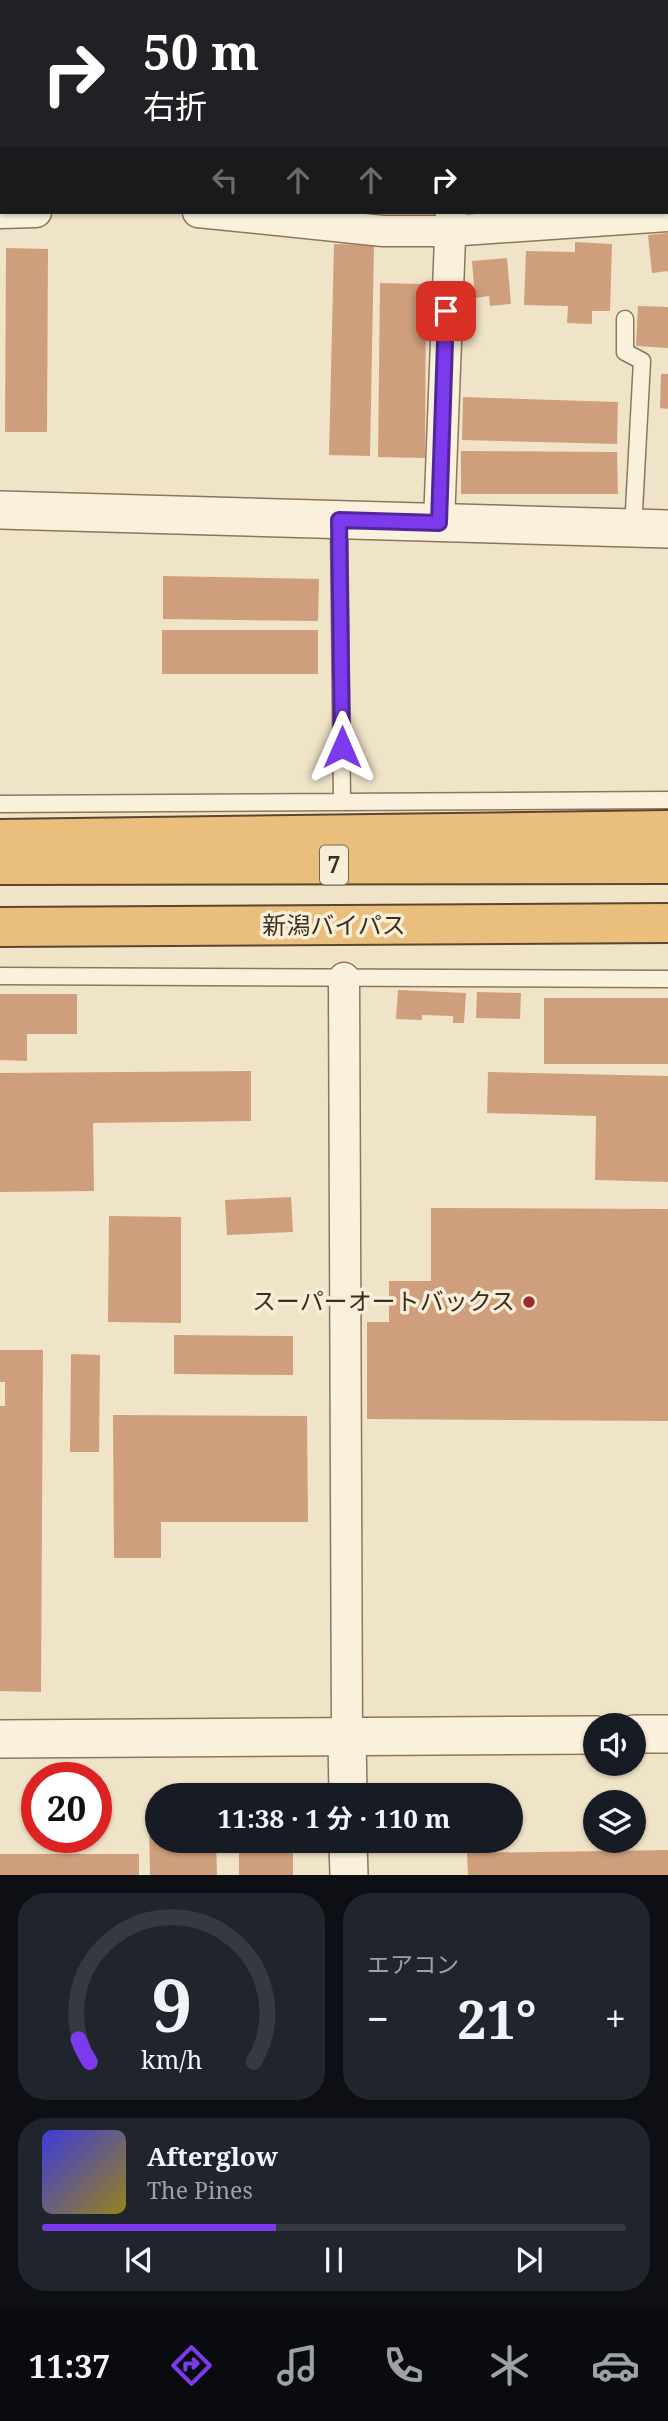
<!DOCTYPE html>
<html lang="ja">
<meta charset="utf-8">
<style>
:root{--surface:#171b24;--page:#20242c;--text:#f1f3f6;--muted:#9ea1a6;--line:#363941;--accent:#7c3aed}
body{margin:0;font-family:"Noto Serif","Noto Sans JP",serif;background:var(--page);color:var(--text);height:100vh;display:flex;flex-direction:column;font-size:26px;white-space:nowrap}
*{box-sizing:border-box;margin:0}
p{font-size:23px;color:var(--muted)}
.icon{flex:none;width:38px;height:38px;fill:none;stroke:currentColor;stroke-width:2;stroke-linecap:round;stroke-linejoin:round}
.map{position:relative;height:1875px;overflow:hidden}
.sheet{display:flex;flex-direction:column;gap:18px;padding:18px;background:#0d0f14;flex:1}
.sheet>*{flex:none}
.guide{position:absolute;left:0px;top:0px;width:668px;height:214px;box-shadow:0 2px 5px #0004;background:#202124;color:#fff;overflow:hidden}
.controls{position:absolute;left:583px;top:1713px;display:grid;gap:14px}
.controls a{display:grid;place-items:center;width:63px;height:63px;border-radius:50%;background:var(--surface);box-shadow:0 2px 5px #0004;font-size:35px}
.speed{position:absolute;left:21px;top:1762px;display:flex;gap:14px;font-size:35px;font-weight:700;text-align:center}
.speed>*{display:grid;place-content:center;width:91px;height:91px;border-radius:50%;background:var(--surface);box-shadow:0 2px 5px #0004;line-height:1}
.speed .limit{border:10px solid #d22;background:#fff;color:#111}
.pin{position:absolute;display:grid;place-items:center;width:60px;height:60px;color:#fff;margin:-30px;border-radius:14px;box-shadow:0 4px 10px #0006}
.me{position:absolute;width:77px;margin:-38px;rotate:0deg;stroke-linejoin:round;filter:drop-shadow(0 0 5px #0008)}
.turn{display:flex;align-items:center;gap:24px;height:147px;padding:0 28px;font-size:32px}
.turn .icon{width:91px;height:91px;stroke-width:2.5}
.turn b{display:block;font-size:49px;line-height:60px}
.lanes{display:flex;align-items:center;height:66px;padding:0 28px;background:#0003;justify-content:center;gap:35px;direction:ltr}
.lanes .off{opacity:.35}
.big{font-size:52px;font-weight:700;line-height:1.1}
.sheet .card{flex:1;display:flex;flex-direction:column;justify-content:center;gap:10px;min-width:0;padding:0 24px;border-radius:28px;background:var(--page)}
.sheet .dial{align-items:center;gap:0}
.dial svg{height:182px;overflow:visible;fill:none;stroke:var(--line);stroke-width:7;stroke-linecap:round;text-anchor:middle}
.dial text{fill:var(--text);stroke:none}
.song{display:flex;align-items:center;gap:21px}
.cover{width:84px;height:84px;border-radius:10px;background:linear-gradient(135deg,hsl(240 70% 55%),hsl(50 70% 35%))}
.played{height:7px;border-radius:4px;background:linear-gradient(90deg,var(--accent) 40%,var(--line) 40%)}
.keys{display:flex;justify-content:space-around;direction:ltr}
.heat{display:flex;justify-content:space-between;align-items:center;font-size:38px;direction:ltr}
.sheet .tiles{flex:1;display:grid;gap:18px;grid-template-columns:1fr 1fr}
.card:last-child{grid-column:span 2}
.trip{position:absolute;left:145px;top:1783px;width:378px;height:70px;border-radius:35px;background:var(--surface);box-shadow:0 2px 5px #0004;font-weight:700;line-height:70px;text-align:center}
.menu{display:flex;height:112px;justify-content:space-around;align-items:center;background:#090b0e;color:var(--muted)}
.menu .icon{width:49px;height:49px}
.menu .selected{color:var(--accent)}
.menu b{font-size:32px;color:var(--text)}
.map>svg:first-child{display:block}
</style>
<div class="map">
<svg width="668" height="1875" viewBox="0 0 668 1875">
<rect width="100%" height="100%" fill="#f0e4c8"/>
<!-- building -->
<path fill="#cf9f7d" d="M668 233V271L652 273 648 235Z
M575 242 612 244 610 311H592V324L567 323 568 306 524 305 526 251 575 252Z
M334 244 374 245 370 456 329 455Z
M6 248 48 249 47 432H5Z
M507 258 511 304 490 306 489 296 475 298 472 261Z
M380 283 426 284 425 458 378 457Z
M638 306 668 307V348L636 346Z
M661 374H668V409L660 408Z
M463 397 618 402 617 444 462 440Z
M461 451 617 452 618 494H461Z
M163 576 319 579 318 621 163 619Z
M162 630H318V674H162Z
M398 990 466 993 464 1023H453V1016L422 1015V1020L396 1019Z
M477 992 521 993 520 1019 476 1018Z
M0 994H77V1034H27V1061L0 1060Z
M544 998H668V1064H544Z
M251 1071V1121L93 1123 94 1191 0 1192V1073Z
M488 1072 668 1076V1182L595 1180 596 1116 487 1113Z
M291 1197 293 1232 227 1235 225 1200Z
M431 1208 668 1209V1421L367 1419V1322H389V1281H431Z
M109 1216 181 1217V1323L108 1322Z
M174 1335 293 1336V1375L174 1374Z
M0 1350H43L41 1692 0 1691V1406H5V1382H0Z
M71 1354 100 1355 99 1452H70Z
M113 1415 307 1416 308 1522H161V1558H114Z
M158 1820V1841H216L217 1875H150L149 1821Z
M239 1841H293V1875H239Z
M668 1850V1875H468L467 1853Z
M0 1854H139V1875H0Z"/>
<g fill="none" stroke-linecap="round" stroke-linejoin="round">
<!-- service casing -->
<g stroke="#8d765c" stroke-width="19">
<path id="service" d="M625 319V352L642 361 633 529
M339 520 342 801
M0 804 668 800
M0 976 668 979"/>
</g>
<!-- minor casing -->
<g stroke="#8d765c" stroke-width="33">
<path id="minor" d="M468 0V2
M198 212 383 231H448L668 216
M0 213 36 212
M439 523 451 212
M344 978 347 1737"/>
</g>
<!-- tertiary casing -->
<g stroke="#8d765c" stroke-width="40">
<path id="tertiary" d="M0 510 668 529
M634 1734H668
M347 1737 348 1796
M0 1739 595 1735
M348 1841 349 1875"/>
</g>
<!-- trunk casing -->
<g stroke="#5b4430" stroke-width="42">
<path id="trunk" d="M0 839 668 830
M2 865 668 864
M0 927 668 923"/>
</g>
<!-- service -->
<use href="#service" stroke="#faf1dc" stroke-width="16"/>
<!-- minor -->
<use href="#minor" stroke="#faf1dc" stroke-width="30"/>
<!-- tertiary -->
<use href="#tertiary" stroke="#faf1dc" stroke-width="37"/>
<!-- trunk -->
<use href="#trunk" stroke="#eabe7c" stroke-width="38"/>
</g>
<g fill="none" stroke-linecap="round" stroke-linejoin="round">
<!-- route casing -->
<g stroke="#51269a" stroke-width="18">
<path id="route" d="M342 747 339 520 439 523 446 311"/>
</g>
<!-- route -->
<use href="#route" stroke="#7c3aed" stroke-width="12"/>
</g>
<!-- markers -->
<circle fill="#9e2a2b" stroke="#f7eed8" stroke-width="2.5" cx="529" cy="1302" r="7"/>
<g text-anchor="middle" stroke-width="7" stroke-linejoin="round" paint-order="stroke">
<!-- shield labels -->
<rect fill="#f7eed8" stroke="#756857" stroke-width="2" x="320" y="845.5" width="28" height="39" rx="5"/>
<g font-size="23" font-weight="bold" fill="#3d2e20">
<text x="334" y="873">7</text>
</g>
<!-- street labels -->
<g font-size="24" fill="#3d2e20" stroke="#f7eed8">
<text x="334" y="934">新潟バイパス</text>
</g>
<!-- poi labels -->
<g font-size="24" fill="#3d2e20" stroke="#f7eed8" text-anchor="end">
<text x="515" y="1310">スーパーオートバックス</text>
</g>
</g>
</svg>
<div class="controls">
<a><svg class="icon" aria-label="sound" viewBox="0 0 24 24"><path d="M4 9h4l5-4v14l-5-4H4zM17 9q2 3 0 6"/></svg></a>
<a><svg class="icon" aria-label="layers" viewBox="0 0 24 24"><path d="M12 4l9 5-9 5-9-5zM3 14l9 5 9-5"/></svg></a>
</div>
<div class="speed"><div class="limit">20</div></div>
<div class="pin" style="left:446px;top:311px;background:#d93025"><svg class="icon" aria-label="arrive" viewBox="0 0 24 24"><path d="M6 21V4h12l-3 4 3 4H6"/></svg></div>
<svg class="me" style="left:342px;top:747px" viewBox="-20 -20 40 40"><path d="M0-17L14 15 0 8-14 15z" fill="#7c3aed" stroke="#fff" stroke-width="4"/></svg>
<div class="trip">11:38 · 1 分 · 110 m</div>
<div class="guide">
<div class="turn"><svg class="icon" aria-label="right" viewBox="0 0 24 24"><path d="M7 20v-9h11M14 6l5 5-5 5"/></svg><div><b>50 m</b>右折</div></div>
<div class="lanes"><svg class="icon off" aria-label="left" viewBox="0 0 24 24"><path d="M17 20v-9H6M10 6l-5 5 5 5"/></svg><svg class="icon off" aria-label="ahead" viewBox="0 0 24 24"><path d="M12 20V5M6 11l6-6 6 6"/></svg><svg class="icon off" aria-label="ahead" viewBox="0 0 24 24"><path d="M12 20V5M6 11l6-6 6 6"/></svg><svg class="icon" aria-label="right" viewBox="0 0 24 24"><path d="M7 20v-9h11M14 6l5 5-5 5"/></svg></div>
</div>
</div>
<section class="sheet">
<div class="tiles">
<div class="card dial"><svg viewBox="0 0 100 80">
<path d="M14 69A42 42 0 1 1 86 69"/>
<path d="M14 69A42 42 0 0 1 9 59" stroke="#7c3aed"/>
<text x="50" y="56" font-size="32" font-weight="700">9</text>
<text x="50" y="72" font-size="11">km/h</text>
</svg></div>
<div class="card"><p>エアコン</p>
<div class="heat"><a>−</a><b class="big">21°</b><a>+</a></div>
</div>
<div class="card">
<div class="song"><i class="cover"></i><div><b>Afterglow</b><p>The Pines</p></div></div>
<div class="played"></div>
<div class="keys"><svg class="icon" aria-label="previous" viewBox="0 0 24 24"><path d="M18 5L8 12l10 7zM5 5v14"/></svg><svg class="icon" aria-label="pause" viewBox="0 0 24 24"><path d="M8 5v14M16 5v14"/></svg><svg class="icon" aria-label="next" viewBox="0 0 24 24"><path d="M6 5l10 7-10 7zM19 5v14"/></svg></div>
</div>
</div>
</section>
<nav class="menu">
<b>11:37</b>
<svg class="icon selected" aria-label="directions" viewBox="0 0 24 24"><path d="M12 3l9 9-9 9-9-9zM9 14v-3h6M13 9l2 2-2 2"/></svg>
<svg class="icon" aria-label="music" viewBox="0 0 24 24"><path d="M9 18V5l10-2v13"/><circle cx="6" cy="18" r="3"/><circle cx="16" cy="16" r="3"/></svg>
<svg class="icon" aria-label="phone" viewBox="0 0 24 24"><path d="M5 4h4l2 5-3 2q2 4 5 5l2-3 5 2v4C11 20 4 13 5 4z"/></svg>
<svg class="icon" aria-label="climate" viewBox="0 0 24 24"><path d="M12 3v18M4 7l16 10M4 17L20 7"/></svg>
<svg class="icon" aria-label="car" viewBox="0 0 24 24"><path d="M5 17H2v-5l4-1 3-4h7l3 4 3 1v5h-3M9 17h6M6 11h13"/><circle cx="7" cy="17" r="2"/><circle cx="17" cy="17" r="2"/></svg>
</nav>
